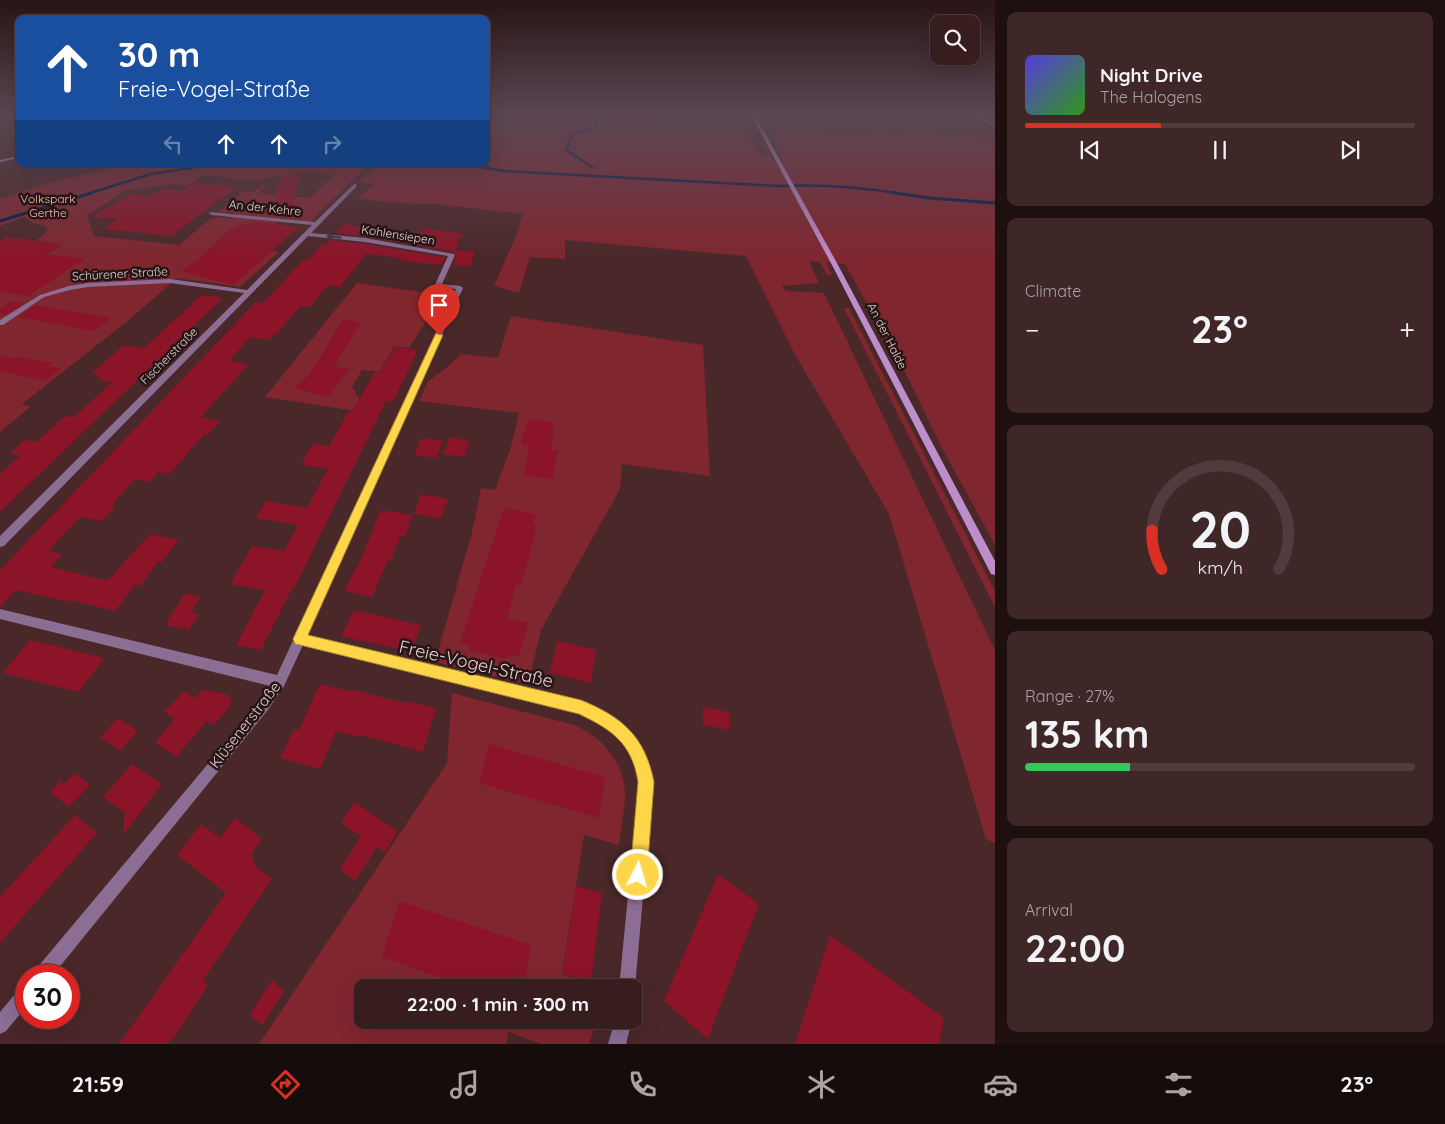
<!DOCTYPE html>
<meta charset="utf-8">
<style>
:root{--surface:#381d1e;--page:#3f2627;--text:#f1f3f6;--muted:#aba2a4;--line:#523b3c;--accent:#d93025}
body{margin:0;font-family:Quicksand,sans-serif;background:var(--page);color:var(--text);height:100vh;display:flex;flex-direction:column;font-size:19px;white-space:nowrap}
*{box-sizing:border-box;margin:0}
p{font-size:16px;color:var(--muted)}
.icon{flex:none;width:28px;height:28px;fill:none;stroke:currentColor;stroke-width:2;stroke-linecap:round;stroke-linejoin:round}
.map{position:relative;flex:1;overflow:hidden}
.panel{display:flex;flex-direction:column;gap:12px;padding:12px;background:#1f1010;width:450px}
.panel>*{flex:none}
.guide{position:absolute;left:15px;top:15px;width:475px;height:152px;border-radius:10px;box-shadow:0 5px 20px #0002,0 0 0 1px var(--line);background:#1a4fa0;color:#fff;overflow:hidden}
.fabs{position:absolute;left:930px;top:15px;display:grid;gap:10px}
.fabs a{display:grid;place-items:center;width:50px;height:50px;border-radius:10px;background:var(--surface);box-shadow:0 5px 20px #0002,0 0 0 1px var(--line);font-size:25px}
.speed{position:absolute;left:15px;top:964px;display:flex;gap:10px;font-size:25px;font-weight:700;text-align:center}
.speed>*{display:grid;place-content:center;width:65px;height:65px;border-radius:50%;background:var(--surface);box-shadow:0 5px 20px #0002,0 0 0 1px var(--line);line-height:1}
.speed .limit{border:8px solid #d22;background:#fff;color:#111}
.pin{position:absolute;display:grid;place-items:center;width:42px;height:42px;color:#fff;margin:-51px -21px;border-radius:50% 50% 50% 0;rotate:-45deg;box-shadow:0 0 5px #0007}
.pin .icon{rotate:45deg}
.me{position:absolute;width:55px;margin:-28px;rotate:5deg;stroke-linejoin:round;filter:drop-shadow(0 0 4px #0008)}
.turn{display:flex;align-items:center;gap:18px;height:105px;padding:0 20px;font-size:22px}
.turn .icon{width:65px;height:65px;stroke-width:2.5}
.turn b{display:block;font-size:35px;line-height:42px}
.lanes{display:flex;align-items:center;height:48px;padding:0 20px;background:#0003;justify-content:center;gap:25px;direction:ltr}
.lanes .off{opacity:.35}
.big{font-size:38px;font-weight:700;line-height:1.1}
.panel .tile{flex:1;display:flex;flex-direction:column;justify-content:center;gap:8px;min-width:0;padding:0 18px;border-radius:10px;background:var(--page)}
.panel .dial{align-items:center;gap:0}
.dial svg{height:130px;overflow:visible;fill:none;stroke:var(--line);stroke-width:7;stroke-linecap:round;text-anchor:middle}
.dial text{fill:var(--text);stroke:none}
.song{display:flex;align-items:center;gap:15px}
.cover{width:60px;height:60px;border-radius:8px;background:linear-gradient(135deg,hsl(250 70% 55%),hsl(110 70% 35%))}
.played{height:5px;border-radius:2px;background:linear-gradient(90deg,var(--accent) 35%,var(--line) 35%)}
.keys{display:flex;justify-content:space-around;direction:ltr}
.heat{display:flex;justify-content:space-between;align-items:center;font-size:28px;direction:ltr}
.charge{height:8px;border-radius:4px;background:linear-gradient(90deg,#34c759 27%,var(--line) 0)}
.trip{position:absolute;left:354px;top:979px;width:288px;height:50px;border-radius:10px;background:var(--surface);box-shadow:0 5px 20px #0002,0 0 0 1px var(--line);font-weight:700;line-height:50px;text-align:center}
.tab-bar{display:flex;height:80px;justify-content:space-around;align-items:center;background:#160c0c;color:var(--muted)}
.tab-bar .icon{width:35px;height:35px}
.tab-bar .on{color:var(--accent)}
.tab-bar b{font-size:22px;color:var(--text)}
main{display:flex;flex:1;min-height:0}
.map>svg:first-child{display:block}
</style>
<main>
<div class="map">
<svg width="995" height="1044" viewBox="0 0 995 1044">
<rect width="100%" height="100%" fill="#4a2728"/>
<!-- green -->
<path fill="#80262f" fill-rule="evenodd" d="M486 115H645L651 118 652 122 746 129 757 152 768 156 759 136 771 157 783 162 770 130 995 137V545L942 448 906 374 845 264 826 262 832 275H827L820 262 809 261 819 283 782 286 786 291 824 293 995 650V843L986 839 889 514 794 353 746 256 565 240V259L530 257 519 293 494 286 516 236 523 214 436 204 400 203 357 199 374 184 358 182 378 164H486Z
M112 164H369L310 222 282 218 251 248 279 252 240 287 177 278 129 320 22 404 30 407 0 432V277L17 274 61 245 37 240 47 232V227L31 222 24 217 0 226V199L46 184 105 169ZM303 171 335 174 310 198 258 193 267 185H262L253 192 244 191 218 212 234 213 231 219 219 217 210 219 179 245 94 236 87 215 118 196 122 191 173 184 187 186 202 175 255 181Z
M357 283 429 293 425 297 438 302 409 348 394 346 380 372 362 370 352 387 359 398 356 411 265 397Z
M844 308H849L995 591V607Z
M511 316 703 345 710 476 622 464 620 489 541 630 528 684 435 662 472 532 481 488 495 490 511 447 519 413 419 401 428 381 445 369 461 354 498 358Z
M452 693 574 725C602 737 624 761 625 794 625 810 621 828 619 845L584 835 562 974 597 987 362 988V1020H597L589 1044H542L508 1032 506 1044H259L447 763Z"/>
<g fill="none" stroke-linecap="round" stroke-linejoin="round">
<!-- stream-far1 -->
<path stroke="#001a47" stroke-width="2.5" d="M465 164 504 171 780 186C821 184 862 187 903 194
M592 167 566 150 573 133 596 127 597 123 593 118 597 115
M87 194 151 174 203 166"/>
<!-- stream -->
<path stroke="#001a47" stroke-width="3" d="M895 193 929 198 995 203
M0 221 91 193"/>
</g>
<!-- building -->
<path fill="#8b1428" d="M300 174 293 203 300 204 287 217 258 215 274 200 281 175Z
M194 182 237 187 171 236 103 229 118 219 92 217 130 194 152 196 163 189 183 190Z
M252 221 299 227 233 285 181 271 197 261 231 228 235 229 240 224H248Z
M344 224 418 235 424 228 464 234 456 244H460L455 250 475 252 470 266 453 265 457 256 454 252 365 236 336 233Z
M6 237 62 244 46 254 84 259 28 296 0 292V241Z
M329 240 365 244 445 257 442 264 438 265 399 260 401 258 366 254 340 287 328 285 310 307 300 306 277 334H274L269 340 250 337 230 360 248 365 201 417 220 421 208 435 204 434 170 474 158 472 150 482 135 479 112 505 116 506 102 521 80 517 48 551 62 555 51 567 105 580 109 579 150 534 179 540 162 562H158L140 586 135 585 115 611 70 600 68 602 16 590 0 607V570L256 302 263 303 304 259 308 260 323 243 326 244Z
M202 295 223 298 0 512V474L20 456 10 454 24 440 36 442 65 416 74 417 112 382 97 380 101 376 91 374 124 345 144 348Z
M12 301 24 303 5 315 0 314V309Z
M35 305 82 313 111 318 94 331 18 317Z
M343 320 361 322 334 367 350 369 327 397 294 388 309 375Z
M395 347 418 350 393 402 386 401 295 587H293L261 650 236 645 265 590 230 584 252 546 284 551 298 525 256 518 266 501 307 508 328 468 301 465 312 444 329 446 348 412H352L375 372 380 373Z
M0 356 15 359 19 357 52 363 49 366 61 368 45 381 0 371Z
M529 419 554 423 552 432H554L551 450 558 451 553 479 525 475 526 471 524 470 530 446 522 445 523 441H521Z
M450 437 470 441 464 457 443 454Z
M421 438 443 441 436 458 414 455Z
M421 494 448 499 441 519 414 514Z
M504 508 536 514 533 524 537 525 521 586 516 585 507 618 528 623 519 657 508 655 507 659 469 651 471 646 460 643Z
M381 510 413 515 405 537 400 536 391 561 388 560 372 597 344 591 356 568H357Z
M185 593 201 597 191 612 199 614 189 630 165 625Z
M354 610 421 625 411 652 341 636Z
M30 640 52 645 104 658 79 692 3 673Z
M557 641 596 650 591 683 550 673Z
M320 684 349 691 350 689 405 703V701L436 708 423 752 361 735 359 737 336 731 320 769 280 758 294 729 299 730Z
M203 689 229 695 232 704 214 725 207 721 176 757 155 742 175 719 164 712 184 691 195 698Z
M703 707 729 712 730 730 703 725Z
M118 718 138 731 120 751 100 737Z
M489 744 605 777 599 818 479 783Z
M132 764 162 784 123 835 125 813 103 797Z
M75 773 90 785 69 807 50 792 60 781 64 784Z
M354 802 398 831 385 852 377 847 355 881 340 869 361 836 341 823Z
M75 815 97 833 0 943V897Z
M235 818 262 839 252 853 254 865 272 879 203 980 208 985 174 1038 173 1037 168 1044H119L226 893 177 855 201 824 220 838Z
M718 874 759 904 708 1039 664 1001Z
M576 886 602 893 591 983 563 974Z
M399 901 531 945 524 988H470L382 957Z
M830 935 944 1018 939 1044H795Z
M272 980 284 991 262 1026 250 1014Z"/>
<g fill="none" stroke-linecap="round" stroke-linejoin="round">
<!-- street -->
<path fill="#8c6d94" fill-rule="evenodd" d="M974 115H979L995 125V128Z
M355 183 357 186 311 233 365 238 454 254 455 255 442 284 460 286 463 288 307 635 581 701C622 718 642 738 653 782L635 988 632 994V988H619L639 782C631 746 613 728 580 713L303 645 284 686 267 711 53 975H34L36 969 259 703 270 686 0 619V609L277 675 449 304 430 296 448 256 365 242 308 236 4 546 0 547V536L244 293 170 283 88 287 70 290 44 297 3 325H0V320L40 295 69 286 88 283 170 279 247 290 312 225 212 215 209 213 210 212 315 222ZM440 287 456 289 451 300 437 295Z
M26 986V1007L6 1031 0 1034V1012L20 988Z
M615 1020H632L626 1044H608Z"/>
<!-- secondary -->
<path fill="#be8dcb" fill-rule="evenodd" d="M751 115H755L838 265 995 561V575L991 574 832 265Z
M19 156V158L0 162V160Z"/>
</g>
<!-- one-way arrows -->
<defs><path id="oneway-solid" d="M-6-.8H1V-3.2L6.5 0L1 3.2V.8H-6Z" transform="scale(1.25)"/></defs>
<use fill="#442f3b" href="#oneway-solid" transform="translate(334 237) rotate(-174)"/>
<!-- sky -->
<linearGradient id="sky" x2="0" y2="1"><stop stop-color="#291516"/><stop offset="0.44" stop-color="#5a4753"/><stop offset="1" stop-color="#5a4753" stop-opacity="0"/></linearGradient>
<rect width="995" height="261" fill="url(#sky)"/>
<!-- route -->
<path fill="#ffd54a" stroke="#a68a30" d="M436 333 443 335 308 635 581 700C622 717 645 736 654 782L647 875 644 881 638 883 632 881 630 875 638 782C632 743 612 730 579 714L300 645 295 644 293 639Z"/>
<g text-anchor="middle" stroke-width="5" stroke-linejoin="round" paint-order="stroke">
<!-- far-park labels -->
<g font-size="12" fill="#f9bbba" stroke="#251515">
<text x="48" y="203">Volkspark<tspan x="48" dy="14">Gerthe</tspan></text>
</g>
<!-- far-street labels -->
<g font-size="12" fill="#e5cdcd" stroke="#251515">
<text transform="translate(265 208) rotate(6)" y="4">An der Kehre</text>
<text transform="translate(398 235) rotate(9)" y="4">Kohlensiepen</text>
<text transform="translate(120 274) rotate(-3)" y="4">Schürener Straße</text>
<text transform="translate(887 336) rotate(63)" y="4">An der Halde</text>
<text transform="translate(169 356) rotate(-45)" y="4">Fischerstraße</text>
</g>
<!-- street labels -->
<g font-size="15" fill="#e5cdcd" stroke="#251515">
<text transform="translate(245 725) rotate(-52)" y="5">Klüsenerstraße</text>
</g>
<!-- near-street labels -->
<g font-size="18" fill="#e5cdcd" stroke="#251515">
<text transform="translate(476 664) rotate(13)" y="6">Freie-Vogel-Straße</text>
</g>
</g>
</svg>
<div class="fabs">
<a><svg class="icon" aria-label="search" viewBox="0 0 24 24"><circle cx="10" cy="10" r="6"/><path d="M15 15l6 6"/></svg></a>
</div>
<div class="speed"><div class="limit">30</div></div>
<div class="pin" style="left:439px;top:335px;background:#d93025"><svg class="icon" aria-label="arrive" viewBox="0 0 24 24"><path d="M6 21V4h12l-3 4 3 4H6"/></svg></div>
<svg class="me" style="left:638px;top:875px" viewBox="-20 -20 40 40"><circle r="17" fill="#ffd54a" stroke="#fff" stroke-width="3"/><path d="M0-11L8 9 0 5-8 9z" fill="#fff"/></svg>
<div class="trip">22:00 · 1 min · 300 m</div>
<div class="guide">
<div class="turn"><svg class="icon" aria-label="ahead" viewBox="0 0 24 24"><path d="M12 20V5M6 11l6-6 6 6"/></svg><div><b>30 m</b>Freie-Vogel-Straße</div></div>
<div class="lanes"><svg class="icon off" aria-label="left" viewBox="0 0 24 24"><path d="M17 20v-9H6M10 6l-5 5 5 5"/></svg><svg class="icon" aria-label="ahead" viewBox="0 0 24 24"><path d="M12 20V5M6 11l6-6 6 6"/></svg><svg class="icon" aria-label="ahead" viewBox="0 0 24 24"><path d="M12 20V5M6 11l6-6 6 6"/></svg><svg class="icon off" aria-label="right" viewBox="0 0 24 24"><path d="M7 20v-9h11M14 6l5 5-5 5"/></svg></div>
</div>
</div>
<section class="panel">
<div class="tile">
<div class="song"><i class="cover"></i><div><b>Night Drive</b><p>The Halogens</p></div></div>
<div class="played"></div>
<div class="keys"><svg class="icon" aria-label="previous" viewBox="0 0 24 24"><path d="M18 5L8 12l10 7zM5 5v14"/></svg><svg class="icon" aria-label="pause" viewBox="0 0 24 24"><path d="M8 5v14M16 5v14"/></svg><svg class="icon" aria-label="next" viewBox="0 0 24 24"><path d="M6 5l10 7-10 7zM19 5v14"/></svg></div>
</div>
<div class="tile"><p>Climate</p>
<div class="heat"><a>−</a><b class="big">23°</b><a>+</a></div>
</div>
<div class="tile dial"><svg viewBox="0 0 100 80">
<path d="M14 69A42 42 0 1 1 86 69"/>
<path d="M14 69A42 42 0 0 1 8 45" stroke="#d93025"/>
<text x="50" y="56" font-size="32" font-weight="700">20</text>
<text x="50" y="72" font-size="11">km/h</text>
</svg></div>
<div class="tile"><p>Range · 27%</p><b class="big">135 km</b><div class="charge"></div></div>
<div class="tile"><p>Arrival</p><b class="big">22:00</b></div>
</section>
</main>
<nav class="tab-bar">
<b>21:59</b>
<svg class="icon on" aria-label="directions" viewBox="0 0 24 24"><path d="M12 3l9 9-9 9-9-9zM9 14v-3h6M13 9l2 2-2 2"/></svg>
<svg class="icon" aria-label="music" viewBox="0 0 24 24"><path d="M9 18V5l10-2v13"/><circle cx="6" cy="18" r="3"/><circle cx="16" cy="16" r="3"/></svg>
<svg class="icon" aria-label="phone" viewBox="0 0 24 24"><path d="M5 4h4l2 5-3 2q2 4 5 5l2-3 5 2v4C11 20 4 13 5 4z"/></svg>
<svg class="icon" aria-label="climate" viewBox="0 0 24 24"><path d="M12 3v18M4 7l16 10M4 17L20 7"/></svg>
<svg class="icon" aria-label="car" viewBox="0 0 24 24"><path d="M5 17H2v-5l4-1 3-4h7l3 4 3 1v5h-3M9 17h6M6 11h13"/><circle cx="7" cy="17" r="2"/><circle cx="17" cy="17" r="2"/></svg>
<svg class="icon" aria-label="filters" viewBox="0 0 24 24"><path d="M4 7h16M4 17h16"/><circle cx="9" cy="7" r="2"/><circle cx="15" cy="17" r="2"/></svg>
<b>23°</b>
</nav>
